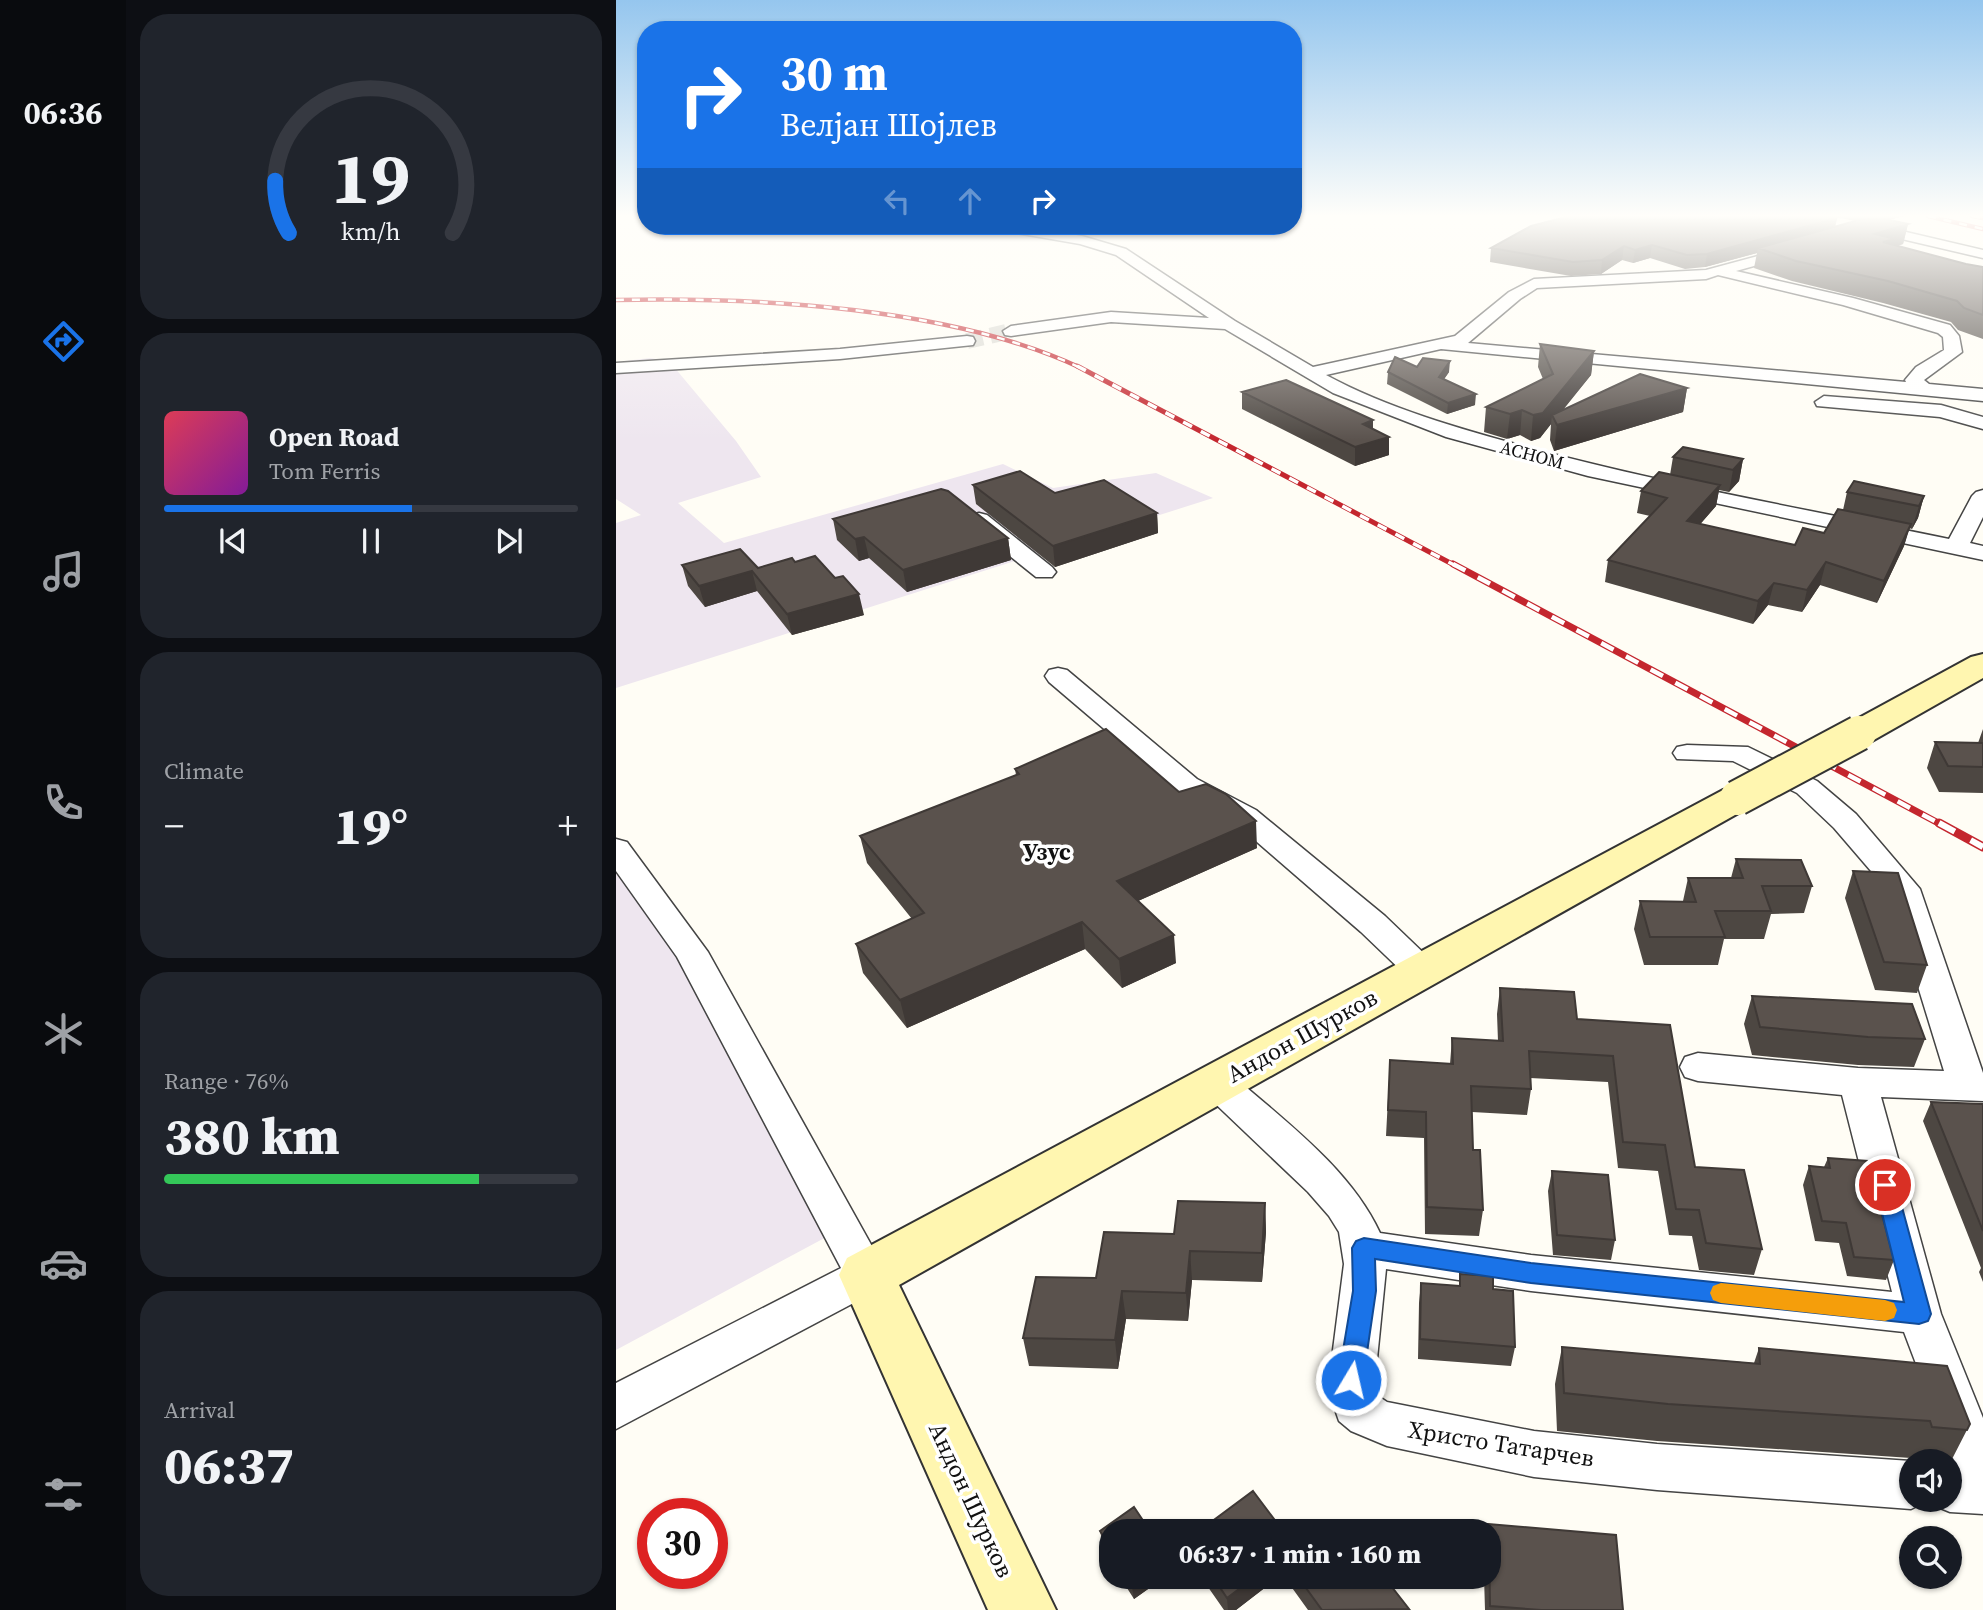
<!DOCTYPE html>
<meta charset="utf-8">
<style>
:root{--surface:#171b24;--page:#20242c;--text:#f1f3f6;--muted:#9ea1a6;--line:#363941;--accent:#1a73e8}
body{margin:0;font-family:"Source Serif 4",serif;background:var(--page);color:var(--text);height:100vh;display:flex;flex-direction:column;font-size:26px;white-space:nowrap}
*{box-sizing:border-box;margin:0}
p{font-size:23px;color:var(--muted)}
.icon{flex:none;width:38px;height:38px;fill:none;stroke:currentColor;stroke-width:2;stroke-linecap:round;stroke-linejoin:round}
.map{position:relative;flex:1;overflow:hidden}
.panel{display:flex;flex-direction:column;gap:14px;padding:14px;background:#0d0f14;width:490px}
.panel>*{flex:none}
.banner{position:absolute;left:21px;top:21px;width:665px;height:214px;border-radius:28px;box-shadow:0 2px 5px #0004;background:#1a73e8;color:#fff;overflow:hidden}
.fabs{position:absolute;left:1283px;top:1449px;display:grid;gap:14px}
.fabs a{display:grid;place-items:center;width:63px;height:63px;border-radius:50%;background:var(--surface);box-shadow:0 2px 5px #0004;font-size:35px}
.speed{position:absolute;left:21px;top:1498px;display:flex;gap:14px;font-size:35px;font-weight:700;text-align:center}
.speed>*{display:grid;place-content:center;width:91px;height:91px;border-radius:50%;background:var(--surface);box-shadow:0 2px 5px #0004;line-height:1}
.speed .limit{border:10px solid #d22;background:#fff;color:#111}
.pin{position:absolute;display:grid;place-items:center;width:60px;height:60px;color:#fff;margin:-30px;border:4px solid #fff;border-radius:50%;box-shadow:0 2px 7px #0007}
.me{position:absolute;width:77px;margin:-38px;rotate:9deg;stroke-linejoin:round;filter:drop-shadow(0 0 5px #0008)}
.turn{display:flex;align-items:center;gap:24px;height:147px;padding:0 28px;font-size:32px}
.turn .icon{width:91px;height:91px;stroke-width:2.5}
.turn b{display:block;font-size:49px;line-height:60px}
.lanes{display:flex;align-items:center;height:66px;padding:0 28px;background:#0003;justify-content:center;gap:35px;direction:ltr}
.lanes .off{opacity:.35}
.big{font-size:52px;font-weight:800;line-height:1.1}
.panel .card{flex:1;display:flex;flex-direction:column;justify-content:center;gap:10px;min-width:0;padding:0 24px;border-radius:28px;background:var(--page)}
.panel .dial{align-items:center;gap:0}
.dial svg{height:182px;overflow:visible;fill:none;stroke:var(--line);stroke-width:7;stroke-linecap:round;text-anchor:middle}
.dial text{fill:var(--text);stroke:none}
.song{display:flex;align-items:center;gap:21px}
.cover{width:84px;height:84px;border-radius:10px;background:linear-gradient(135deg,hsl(350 70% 55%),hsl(290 70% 35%))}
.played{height:7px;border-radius:4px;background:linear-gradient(90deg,var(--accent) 60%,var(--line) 60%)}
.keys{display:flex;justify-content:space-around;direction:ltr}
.heat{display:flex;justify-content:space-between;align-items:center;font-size:38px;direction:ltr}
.charge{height:10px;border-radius:5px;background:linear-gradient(90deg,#34c759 76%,var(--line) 0)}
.trip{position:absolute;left:483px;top:1519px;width:402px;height:70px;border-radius:28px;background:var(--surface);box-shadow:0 2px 5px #0004;font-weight:800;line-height:70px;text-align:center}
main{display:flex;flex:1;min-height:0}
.tabs{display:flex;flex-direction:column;width:126px;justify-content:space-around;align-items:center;background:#090b0e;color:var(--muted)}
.tabs .icon{width:49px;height:49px}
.tabs .selected{color:var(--accent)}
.tabs b{font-size:32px;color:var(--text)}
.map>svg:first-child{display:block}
</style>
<main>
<nav class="tabs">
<b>06:36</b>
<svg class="icon selected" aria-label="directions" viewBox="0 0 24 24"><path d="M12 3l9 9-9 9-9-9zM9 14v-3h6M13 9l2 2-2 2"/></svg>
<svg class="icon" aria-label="music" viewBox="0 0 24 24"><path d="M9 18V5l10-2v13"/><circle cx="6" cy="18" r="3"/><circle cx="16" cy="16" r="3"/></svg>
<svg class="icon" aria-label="phone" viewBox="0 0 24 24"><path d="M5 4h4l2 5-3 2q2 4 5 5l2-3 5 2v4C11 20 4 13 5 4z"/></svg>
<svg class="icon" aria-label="climate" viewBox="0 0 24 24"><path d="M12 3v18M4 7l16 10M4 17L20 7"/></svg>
<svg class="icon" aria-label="car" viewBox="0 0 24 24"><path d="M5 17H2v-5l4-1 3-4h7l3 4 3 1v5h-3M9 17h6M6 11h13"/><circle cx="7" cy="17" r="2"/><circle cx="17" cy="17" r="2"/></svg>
<svg class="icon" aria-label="filters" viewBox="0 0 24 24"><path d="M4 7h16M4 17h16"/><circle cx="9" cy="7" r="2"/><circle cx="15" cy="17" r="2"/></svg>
</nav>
<section class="panel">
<div class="card dial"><svg viewBox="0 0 100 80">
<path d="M14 69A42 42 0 1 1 86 69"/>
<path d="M14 69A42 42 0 0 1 8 46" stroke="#1a73e8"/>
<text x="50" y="56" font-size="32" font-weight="700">19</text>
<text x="50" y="72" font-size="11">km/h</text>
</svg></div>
<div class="card">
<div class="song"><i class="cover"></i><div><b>Open Road</b><p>Tom Ferris</p></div></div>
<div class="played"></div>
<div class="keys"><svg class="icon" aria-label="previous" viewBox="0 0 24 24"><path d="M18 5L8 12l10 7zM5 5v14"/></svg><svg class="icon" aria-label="pause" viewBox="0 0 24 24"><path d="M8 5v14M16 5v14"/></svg><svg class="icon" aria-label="next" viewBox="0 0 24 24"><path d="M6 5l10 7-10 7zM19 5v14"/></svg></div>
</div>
<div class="card"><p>Climate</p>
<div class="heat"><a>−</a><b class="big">19°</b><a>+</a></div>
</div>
<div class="card"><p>Range · 76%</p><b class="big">380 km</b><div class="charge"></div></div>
<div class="card"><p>Arrival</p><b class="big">06:37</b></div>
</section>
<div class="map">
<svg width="1367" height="1610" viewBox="0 0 1367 1610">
<rect width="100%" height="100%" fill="#fffdf5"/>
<!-- industrial -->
<path fill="#eee6ef" d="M34 358 53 361 120 441 145 477 62 503 108 543 387 464 437 488 540 473 597 498 0 688V523L25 515 0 499V362Z
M0 837 216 1234 0 1350Z"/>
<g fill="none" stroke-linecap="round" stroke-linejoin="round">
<!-- minor-tunnel -->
<path stroke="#dbdad3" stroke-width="16" stroke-dasharray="16 8" stroke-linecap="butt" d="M351 341 395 331"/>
<!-- minor casing -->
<g stroke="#444" stroke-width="3">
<path id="minor" d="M376 226H406L466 236 510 249 619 321 697 367 839 336 893 292 918 279 1090 270 1179 246 1184 247 1186 250 1184 253 1120 271 1237 298 1334 325 1343 336 1346 352 1308 380 1313 384 1367 389V401L825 349 710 375C773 409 845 429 914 448 1052 485 1194 510 1333 539L1356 496 1360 492 1367 490V517L1354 543 1367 546V560L972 476 830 437 717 393 609 329 495 322 395 336 389 335 387 331 395 326 495 312 593 318 500 255 464 244 383 230ZM1102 275 1227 305 1322 333 1327 337 1328 350 1300 367 1289 380 1290 382 852 343 904 299 921 288 1090 279Z
M1251 228H1273L1367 250V258L1273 236 1246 235 1244 232Z
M351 336 357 337 359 341 357 345 224 359 0 373V363L224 349Z
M1208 396 1325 405 1367 417V429L1324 417 1201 406 1199 402Z
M363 513 371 515 436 567 440 572 436 577H420L355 525 352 520 355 515Z
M442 668 451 670 581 779 640 810 769 916 817 962 822 970 817 978 805 982 793 978 745 932 618 822 561 791 433 682 429 676 433 670Z
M1071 745 1132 747 1201 781 1240 814 1304 889 1367 1073V1101L1265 1097 1325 1314 1367 1418V1514L1334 1512 1317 1505 1315 1500H1334V1464H1338L1288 1332 915 1291 770 1269 758 1389 759 1394 771 1402 918 1431 1041 1444 1295 1461V1500H1313L1295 1509 1041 1490 918 1477 771 1446 735 1431 723 1421 712 1389 728 1264 723 1232 713 1216 692 1192 588 1093 582 1083 588 1073 601 1069 614 1073C667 1120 734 1168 764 1233L915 1255 1276 1292 1226 1095 1082 1081 1069 1077 1064 1067 1069 1057 1082 1053 1242 1068 1328 1071 1273 892 1218 828 1181 793 1117 761 1061 759 1057 753 1061 747Z
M0 839 11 842 92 952 272 1275 266 1288 0 1429V1383L225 1268 61 957 0 871Z"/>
</g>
<!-- secondary casing -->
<g stroke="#333" stroke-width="4">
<path id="secondary" d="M1367 654V678L1256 741 1243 744 1230 741 1225 733 1230 725 1355 657Z
M1121 787 1135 790 1140 798 1135 806 283 1285 440 1610H372L223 1275 231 1258 1107 790Z"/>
</g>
<!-- minor -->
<use href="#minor" fill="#fff" fill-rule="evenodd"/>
<!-- secondary -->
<use href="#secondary" fill="#fff6b0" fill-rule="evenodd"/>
<!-- rail-far3 casing -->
<g stroke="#c4262e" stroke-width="4.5">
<path id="rail-far3" d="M1312 216 1367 229
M1356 216 1367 218
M0 300C142 297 335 307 465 368"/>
</g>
<!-- rail-far2 casing -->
<g stroke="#c4262e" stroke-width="5">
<path id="rail-far2" d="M461 366 840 566"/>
</g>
<!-- rail-far1 casing -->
<g stroke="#c4262e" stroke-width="7">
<path id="rail-far1" d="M837 564 1326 825"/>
</g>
<!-- rail casing -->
<g stroke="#c4262e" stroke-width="9">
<path id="rail" d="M1323 823 1367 847"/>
</g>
<!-- rail-far3 -->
<use href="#rail-far3" stroke="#fff" stroke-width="2.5" stroke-dasharray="8" stroke-linecap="butt"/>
<!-- rail-far2 -->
<use href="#rail-far2" stroke="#fff" stroke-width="3.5" stroke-dasharray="10" stroke-linecap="butt"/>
<!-- rail-far1 -->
<use href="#rail-far1" stroke="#fff" stroke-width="4.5" stroke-dasharray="14" stroke-linecap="butt"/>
<!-- rail -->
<use href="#rail" stroke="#fff" stroke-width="6" stroke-dasharray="18" stroke-linecap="butt"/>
<!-- secondary-bridge casing -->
<g stroke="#333" stroke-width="38" stroke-linecap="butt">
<path id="secondary-bridge" d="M1121 798 1243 733"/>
</g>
<!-- secondary-bridge -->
<use href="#secondary-bridge" stroke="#fff6b0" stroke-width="34"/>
</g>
<!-- wall -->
<path fill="#4d4742" d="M1214 216H1287L1273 220 1292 224 1287 244 1281 246 1350 264 1367 267V339L1342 330 1335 322 1267 303 1176 281 1138 268 1141 253 1089 267 1069 269 1034 258 1017 263 1006 260 985 274 955 276 874 262 875 248 1221 218 1219 227 1239 221Z
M924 344 978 351 975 375 946 410 1071 388 1067 412 938 451 934 440 935 424 924 438 915 441 904 435 891 439 868 432 870 407 927 379 922 367Z
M801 367 833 372 828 379 859 405 831 414 771 384 772 372Z
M626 392 757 420V429L773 455 739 466 626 409Z
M1057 457 1127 459 1123 481 1113 492 1103 490 1100 506 1084 524 1179 545 1208 533 1227 510 1231 492 1308 496 1302 518 1296 529 1293 528 1288 546 1261 603 1204 585 1186 612 1152 605 1137 624 989 582 992 560 1034 516 1021 513 1025 491 1054 475Z
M357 485 439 493 541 513 542 533 439 567 360 504Z
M217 519 392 538 395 560 291 592 253 558 243 561 221 540Z
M179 562 248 615 176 635 141 591 89 607 72 586 66 565 142 568Z
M1367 729V793L1323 792 1311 768 1319 742 1362 743Z
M399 769 563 792 641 848 522 901 560 963 506 988 469 949 291 1028 247 973 240 944 296 919 251 863 244 836 400 775Z
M1120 859 1196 886 1188 913 1155 914 1148 939H1108L1102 965H1028L1018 929 1024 901H1067L1072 878H1115Z
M1237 871 1311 965 1301 993 1259 990 1229 898Z
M884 988 961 1019 1054 1025 1079 1167 1146 1249 1138 1275 1083 1270 1076 1236 1053 1235 1042 1171 1002 1168 992 1082 914 1078 915 1089 911 1115 856 1112 857 1150 867 1210 863 1236 809 1234 808 1138 770 1136 774 1060 834 1064 836 1038 882 1041 881 1014Z
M1136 996 1309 1039 1298 1067 1242 1065 1136 1055 1128 1024Z
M1315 1102 1367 1104V1282L1363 1272 1365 1268 1307 1121Z
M1212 1158 1278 1260 1270 1280 1231 1276 1223 1243 1199 1241 1187 1185 1193 1166 1208 1167Z
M936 1171 999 1240 995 1260 937 1255 932 1191Z
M649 1203 650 1232 646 1282 576 1280 572 1321 510 1319 502 1369 413 1366 407 1338 558 1234Z
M844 1274 899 1347 895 1366 802 1359 803 1303 805 1283 843 1286Z
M946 1347 1138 1363 1143 1348 1354 1424 1334 1463V1461H1296L1295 1458 1041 1441 941 1431 939 1384Z
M872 1524 1007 1610H869L868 1577H873V1531H871Z
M484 1531H495V1562L488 1549Z
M504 1577H549L518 1599Z
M585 1577H663L620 1610H608Z
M674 1577H768L793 1610H692L674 1585Z"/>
<!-- shaded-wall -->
<path fill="#3f3936" d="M1257 216H1287L1254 225Z
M1221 218 1218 231 1142 248 1141 253 1089 267 1091 254Z
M1292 224 1287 244 1277 247 1274 259 1259 234Z
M1036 245 1034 258 1017 263 1019 250Z
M1008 246 1006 260 985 274 986 260Z
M978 351 975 375 939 420 936 415 935 424 924 438 915 441 917 415Z
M834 361 833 372 822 388 823 377Z
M1071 388 1067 412 938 451 941 425Z
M860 394 859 405 831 414 832 403Z
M906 410 904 435 891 439 894 414Z
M757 420 756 438 747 424Z
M773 437V455L739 466V447Z
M1127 459 1123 481 1113 492 1117 470Z
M1104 485 1100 506 1068 543 1071 521Z
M1308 496 1302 518 1296 529 1303 506Z
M541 513 542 533 439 567 437 546Z
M1295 524 1288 546 1261 603 1268 581Z
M248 537 253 558 243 561 239 539Z
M392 538 395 560 291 592 287 570Z
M1210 562 1204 585 1186 612 1191 590Z
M136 571 141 591 89 607 83 586Z
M1158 583 1152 605 1137 624 1142 601Z
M243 594 248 615 176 635 171 614Z
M640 821 641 848 504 909 501 881Z
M466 922 469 949 291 1028 284 1000Z
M558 935 560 963 506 988 503 959Z
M649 1203 650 1232 646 1282V1253Z
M574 1251 576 1280 572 1321 570 1293Z
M506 1291 510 1319 502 1369 499 1340Z
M522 1577H549L518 1599 515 1581Z
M639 1577H663L620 1610H612L611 1598Z"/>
<!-- building -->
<path fill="#5a524d" stroke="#3f3936" stroke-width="2" d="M954 216H1212L1221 218 1091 254 1071 255 1036 245 1019 250 1008 246 986 260 957 262 875 248 915 226Z
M1250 218 1269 219 1292 224 1259 234 1279 239 1267 242 1350 264 1367 267V315L1348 308 1341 301 1272 281 1180 261 1142 248Z
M924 344 978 351 927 413 917 415 906 410 894 414 870 407 937 374Z
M779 357 801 367 807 358 834 361 823 377 860 394 832 403 772 372Z
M1024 374 1071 388 941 425 936 415Z
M670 380 757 420 747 424 773 437 739 447 626 392Z
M1067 447 1127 459 1117 470 1057 457Z
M404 471 439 493 488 480 541 513 437 546 357 485Z
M1043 472 1104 485 1071 521 1179 545 1187 528 1208 533 1222 509 1295 524 1268 581 1210 562 1191 590 1158 583 1142 601 992 560 1051 498 1025 491Z
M1238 481 1308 496 1303 506 1231 492Z
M325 489 332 491 392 538 287 570 248 537 239 539 217 519Z
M124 549 142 568 176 558 179 562 199 556 219 578 227 576 243 594 171 614 136 571 83 586 66 565Z
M490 729 563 792 590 784 610 794 640 821 501 881 558 935 503 959 466 922 284 1000 240 944 308 913 244 836 403 774 399 769Z
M1319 742 1367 743V767L1332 766Z
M1120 859 1185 860 1196 886H1146L1155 911H1099L1109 937H1034L1024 901 1080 902 1072 878H1127Z
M1237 871 1282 873 1311 965 1268 962Z
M884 988 958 992 961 1019 1054 1025 1079 1167 1128 1170 1146 1249 1090 1243 1083 1210 1060 1209 1049 1145 1007 1142 997 1056 913 1051 915 1089 855 1086 857 1150H864L867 1210 811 1207 810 1112 772 1110 774 1060 837 1064 836 1038 887 1041Z
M1136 996 1296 1004 1309 1039 1252 1037 1144 1027Z
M1315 1102 1367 1104V1231Z
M1212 1158 1252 1161 1278 1260 1238 1257 1230 1223 1206 1221 1193 1166 1214 1168Z
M936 1171 992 1175 999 1240 941 1235Z
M562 1201 649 1203 646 1253 574 1251 570 1293 506 1291 499 1340 407 1338 420 1277 480 1278 488 1232 558 1234Z
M844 1274 877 1276V1289L897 1291 899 1347 804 1339 805 1283 844 1286Z
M946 1347 1144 1364 1143 1348 1331 1366 1354 1424 1351 1430 1316 1427 1314 1421 1052 1404 948 1393Z
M637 1491 667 1531H583Z
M518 1507 534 1531H495V1548L484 1531Z
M872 1524 1000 1535 1007 1610H925L874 1606 873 1531H872Z
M728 1525 732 1531H720Z
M513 1577H522L515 1581Z
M597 1577H639L611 1598Z
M682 1577H768L793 1609 706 1610Z"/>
<!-- sky -->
<linearGradient id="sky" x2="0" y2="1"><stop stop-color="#95c6ee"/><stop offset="0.49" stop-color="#fffefa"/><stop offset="1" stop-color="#fffefa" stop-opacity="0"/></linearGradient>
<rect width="1367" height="441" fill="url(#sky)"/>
<!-- route -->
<path fill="#1a73e8" stroke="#114b97" stroke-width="2" d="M1269 1176 1277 1179 1280 1185 1315 1314 1312 1321 1303 1324 915 1283 759 1259 760 1291 747 1380 743 1388 735 1391 726 1388 722 1380 737 1291 736 1248 740 1241 748 1238 915 1263 1288 1302 1259 1185 1262 1179Z"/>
<!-- slow -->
<path fill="#f59e0b" d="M1105 1283 1269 1300 1278 1303 1281 1310 1278 1318 1269 1321 1105 1303 1097 1300 1094 1293 1097 1286Z"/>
<g text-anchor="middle" stroke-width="7" stroke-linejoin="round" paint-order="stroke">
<!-- far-street labels -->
<g font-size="18" fill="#111" stroke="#fff">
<text transform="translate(916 455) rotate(15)" y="6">АСНОМ</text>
</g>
<!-- neighbourhood labels -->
<g font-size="23" font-weight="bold" fill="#111" stroke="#fff">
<text x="431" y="860">Узус</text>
</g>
<!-- near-street labels -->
<g font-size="24" fill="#111" stroke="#fff">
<text transform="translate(686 1036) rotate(-29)" y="8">Андон Шурков</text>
<text transform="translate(885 1444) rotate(9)" y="8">Христо Татарчев</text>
<text transform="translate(355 1500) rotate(65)" y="8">Андон Шурков</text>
</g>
</g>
</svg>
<div class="fabs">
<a><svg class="icon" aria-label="sound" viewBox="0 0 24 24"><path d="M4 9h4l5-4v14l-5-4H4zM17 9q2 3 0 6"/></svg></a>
<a><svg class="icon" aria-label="search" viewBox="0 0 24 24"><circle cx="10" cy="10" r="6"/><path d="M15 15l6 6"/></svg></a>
</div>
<div class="speed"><div class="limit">30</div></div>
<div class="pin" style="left:1269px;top:1185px;background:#d93025"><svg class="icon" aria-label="arrive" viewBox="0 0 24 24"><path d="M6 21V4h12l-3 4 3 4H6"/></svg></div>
<svg class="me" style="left:735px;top:1380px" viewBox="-20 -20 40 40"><circle r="17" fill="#1a73e8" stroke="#fff" stroke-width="3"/><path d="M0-11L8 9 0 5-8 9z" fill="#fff"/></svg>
<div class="trip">06:37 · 1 min · 160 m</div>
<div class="banner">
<div class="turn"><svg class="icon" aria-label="right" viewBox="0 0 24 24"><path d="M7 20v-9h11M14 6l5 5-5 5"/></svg><div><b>30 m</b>Велјан Шојлев</div></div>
<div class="lanes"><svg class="icon off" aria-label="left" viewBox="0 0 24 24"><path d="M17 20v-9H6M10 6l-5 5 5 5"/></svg><svg class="icon off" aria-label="ahead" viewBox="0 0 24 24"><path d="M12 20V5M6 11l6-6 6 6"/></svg><svg class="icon" aria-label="right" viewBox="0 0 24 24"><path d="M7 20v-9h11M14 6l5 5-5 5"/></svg></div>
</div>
</div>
</main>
